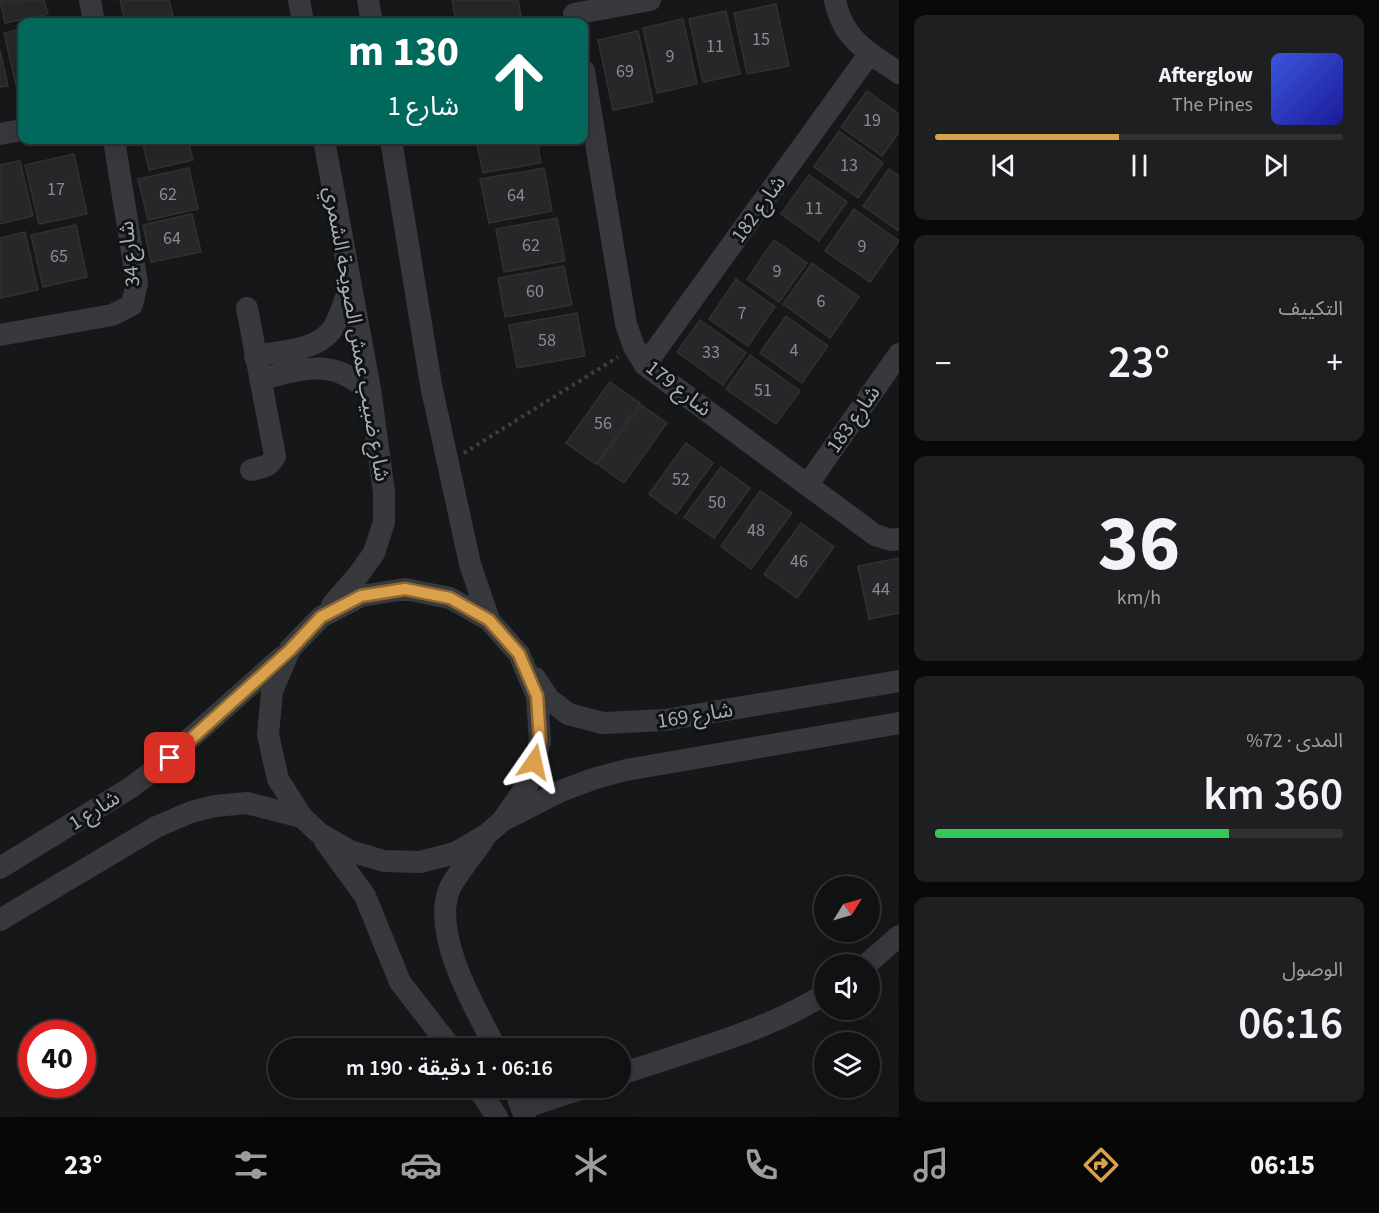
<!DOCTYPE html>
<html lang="ar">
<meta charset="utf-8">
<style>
:root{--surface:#101112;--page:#1e1f20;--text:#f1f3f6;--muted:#9c9d9f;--line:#303132;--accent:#dba04b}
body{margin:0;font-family:"Source Sans 3","Noto Sans Arabic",sans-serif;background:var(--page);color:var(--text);direction:rtl;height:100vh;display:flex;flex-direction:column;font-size:22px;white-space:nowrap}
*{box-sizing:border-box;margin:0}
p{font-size:20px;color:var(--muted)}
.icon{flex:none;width:33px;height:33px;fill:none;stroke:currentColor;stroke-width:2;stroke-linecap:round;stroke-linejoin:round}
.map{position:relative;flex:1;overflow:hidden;direction:ltr}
.side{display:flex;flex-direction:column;gap:15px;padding:15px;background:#09090a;width:480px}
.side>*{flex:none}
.guide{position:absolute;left:18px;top:18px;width:570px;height:126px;border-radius:12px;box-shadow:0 6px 24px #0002,0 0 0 2px var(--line);direction:rtl;background:#00695c;color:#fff;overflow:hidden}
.needle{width:39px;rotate:53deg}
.fabs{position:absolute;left:814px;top:876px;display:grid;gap:12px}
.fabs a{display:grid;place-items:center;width:66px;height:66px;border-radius:50%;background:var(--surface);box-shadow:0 6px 24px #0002,0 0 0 2px var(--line);font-size:30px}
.speed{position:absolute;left:18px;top:1020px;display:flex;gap:12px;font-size:30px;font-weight:700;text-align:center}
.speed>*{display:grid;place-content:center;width:78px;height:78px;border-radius:50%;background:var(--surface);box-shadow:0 6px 24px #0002,0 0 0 2px var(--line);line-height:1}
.speed .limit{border:9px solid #d22;background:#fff;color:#111}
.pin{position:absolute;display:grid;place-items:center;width:51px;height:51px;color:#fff;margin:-26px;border-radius:12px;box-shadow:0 3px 9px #0006}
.me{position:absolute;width:66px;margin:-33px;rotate:11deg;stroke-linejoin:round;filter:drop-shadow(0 0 4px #0008)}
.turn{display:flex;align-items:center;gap:21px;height:126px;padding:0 30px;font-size:27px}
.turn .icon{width:78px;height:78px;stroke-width:2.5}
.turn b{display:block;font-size:42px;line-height:51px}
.big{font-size:45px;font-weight:600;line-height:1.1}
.side .card{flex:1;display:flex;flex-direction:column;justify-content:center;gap:9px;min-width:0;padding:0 21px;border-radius:12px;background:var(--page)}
.side .dial{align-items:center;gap:0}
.dial b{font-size:78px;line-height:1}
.song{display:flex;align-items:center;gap:18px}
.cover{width:72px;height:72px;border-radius:9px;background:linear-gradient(135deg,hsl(230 70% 55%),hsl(240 70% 35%))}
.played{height:6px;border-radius:3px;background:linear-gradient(90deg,var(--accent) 45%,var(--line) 45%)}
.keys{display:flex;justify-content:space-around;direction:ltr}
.heat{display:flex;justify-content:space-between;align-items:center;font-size:33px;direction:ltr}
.charge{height:9px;border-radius:4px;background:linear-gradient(90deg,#34c759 72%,var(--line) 0)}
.trip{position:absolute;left:268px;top:1038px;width:363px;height:60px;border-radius:30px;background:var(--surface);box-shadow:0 6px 24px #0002,0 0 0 2px var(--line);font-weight:600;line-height:60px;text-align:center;direction:rtl}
.dock{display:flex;height:96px;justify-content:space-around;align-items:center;background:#060707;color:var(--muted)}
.dock .icon{width:42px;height:42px}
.dock .selected{color:var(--accent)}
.dock b{font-size:27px;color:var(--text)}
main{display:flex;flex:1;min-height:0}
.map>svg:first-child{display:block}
</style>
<main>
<section class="side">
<div class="card">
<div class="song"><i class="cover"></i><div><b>Afterglow</b><p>The Pines</p></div></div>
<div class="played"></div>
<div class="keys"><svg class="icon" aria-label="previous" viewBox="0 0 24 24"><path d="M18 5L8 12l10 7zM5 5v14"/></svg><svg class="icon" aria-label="pause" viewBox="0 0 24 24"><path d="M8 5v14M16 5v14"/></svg><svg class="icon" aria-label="next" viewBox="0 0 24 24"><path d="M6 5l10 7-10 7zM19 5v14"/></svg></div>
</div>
<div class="card"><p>التكييف</p>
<div class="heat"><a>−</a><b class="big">23°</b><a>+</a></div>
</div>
<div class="card dial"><b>36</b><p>km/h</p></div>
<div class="card"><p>المدى · 72%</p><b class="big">360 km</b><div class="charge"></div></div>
<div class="card"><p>الوصول</p><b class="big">06:16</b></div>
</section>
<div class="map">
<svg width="899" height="1117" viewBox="0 0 899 1117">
<rect width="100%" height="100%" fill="#161718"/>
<!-- building -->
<path fill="#272729" stroke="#313134" stroke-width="1.5" d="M0 0H44L48 14 5 23Z
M120 0H169L173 15 142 22H125Z
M452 0H518L521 16 484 22H456Z
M776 4 789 66 747 74 734 13Z
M726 11 740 74 703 82 689 19Z
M683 19 697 84 657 93 643 28Z
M22 29V88L17 89 4 33Z
M638 31 653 102 613 110 598 40Z
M0 50 8 86 0 87Z
M867 91 899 114V132L882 156 841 127Z
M839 131 883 163 858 198 814 167Z
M142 140H188L193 160 149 170Z
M476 140H537L541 163 483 173Z
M74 154 87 214 39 224 25 165Z
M20 161 33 216 0 224V165Z
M189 168 198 209 148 220 138 179Z
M544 168 552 211 489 223 480 179Z
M889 169 899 176V231L863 206Z
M809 175 847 202 819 241 781 214Z
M854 209 899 241 870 282 825 251Z
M192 214 201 252 151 262 143 225Z
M557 218 565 261 504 272 496 229Z
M76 225 87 277 43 287 31 235Z
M25 232 38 290 0 298V238Z
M774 240 807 263 779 302 747 279Z
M812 263 859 297 830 338 783 304Z
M564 266 572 305 505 317 498 278Z
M736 279 775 307 748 346 709 319Z
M577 313 585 356 517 368 509 325Z
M786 316 828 346 802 383 760 353Z
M700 320 746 353 723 385 677 352Z
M750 355 800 391 776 424 726 389Z
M610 382 640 403 596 464 566 443Z
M641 405 667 423 624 483 598 464Z
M686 443 713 463 676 514 649 494Z
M721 467 750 488 714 538 684 517Z
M760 491 792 513 751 569 721 546Z
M801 523 834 547 797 598 764 574Z
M899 558V613L869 619 858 566Z"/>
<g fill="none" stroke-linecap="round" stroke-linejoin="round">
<!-- path -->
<path stroke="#3e4043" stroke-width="4" stroke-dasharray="3 4.5" stroke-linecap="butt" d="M464 453 618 357"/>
<!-- minor -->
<path stroke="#38393d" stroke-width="22" d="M90 0 94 22
M299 0 303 22
M368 0 372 22
M835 0C842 39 869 53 899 73
M574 14 650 0
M584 71 626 324 634 347 645 365 875 535 891 540 899 539
M0 134 22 130
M324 140 370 389 384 492V522L374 553 359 574 332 605
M391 140 431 385 470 564 489 620
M247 308 275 456C270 467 262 467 251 470
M0 335 112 315 132 305 137 283 114 140
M255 356C280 351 313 352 331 331 339 321 345 299 350 286
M645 365 870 53
M260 379C285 374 315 362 341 373 351 377 360 384 370 389
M808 484 899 354
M535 678 549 699 568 714 603 723 665 720 899 681
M502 821 528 784 540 741 537 696 519 654 489 620 450 598 405 589 361 596 321 617 290 649 272 691 268 735 278 779 302 817 319 833 350 851 384 861 420 862 455 853 486 835 502 821 561 791 593 779 626 770 899 723
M483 840C474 854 455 876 449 890 432 935 475 1009 496 1048
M325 841 365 896 400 982 451 1048
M0 868 130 788 157 768 282 657
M0 920 156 827 191 812 215 806 247 803 302 817
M867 964 899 936
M621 1074C688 1051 765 1032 825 994
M478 1088 497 1117
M514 1088 525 1117
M523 1108 583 1088"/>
</g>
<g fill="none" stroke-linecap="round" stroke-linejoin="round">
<!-- route casing -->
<g stroke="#8e6831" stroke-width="15">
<path id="route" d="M170 758 290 650 321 617 361 596 405 589 450 598 489 620 519 654 537 696 540 741 534 762"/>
</g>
<!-- route -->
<use href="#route" stroke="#dba04b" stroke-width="10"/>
</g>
<g text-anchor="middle" stroke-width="6" stroke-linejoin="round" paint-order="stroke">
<!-- number labels -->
<g font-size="18" fill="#898d93">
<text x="761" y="45">15</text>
<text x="715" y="52">11</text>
<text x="670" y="62">9</text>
<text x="625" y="77">69</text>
<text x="872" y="126">19</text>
<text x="849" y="171">13</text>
<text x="56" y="195">17</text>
<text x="168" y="200">62</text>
<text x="516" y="201">64</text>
<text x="814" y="214">11</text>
<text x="172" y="244">64</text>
<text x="531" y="251">62</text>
<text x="862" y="252">9</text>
<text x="59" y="262">65</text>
<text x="777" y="277">9</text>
<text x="535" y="297">60</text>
<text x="821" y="307">6</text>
<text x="742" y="319">7</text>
<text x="547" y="346">58</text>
<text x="794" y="356">4</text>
<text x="711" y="358">33</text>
<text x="763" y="396">51</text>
<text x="603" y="429">56</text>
<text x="681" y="485">52</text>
<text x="717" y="508">50</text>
<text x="756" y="536">48</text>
<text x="799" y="567">46</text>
<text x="881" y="595">44</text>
</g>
<!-- street labels -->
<g font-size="21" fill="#aaafb6" stroke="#111213">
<text transform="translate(758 209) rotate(-54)" y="7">شارع 182</text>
<text transform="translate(129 254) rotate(-96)" y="7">شارع 34</text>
<text transform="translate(357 334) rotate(80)" y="7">شارع ضبيب عمش الصويحة الشمري</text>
<text transform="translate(679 388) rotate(38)" y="7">شارع 179</text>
<text transform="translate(853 419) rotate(-55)" y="7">شارع 183</text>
<text transform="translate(695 715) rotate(-9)" y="7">شارع 169</text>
<text transform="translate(94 810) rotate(-32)" y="7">شارع 1</text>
</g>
</g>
</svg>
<div class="fabs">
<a><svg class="needle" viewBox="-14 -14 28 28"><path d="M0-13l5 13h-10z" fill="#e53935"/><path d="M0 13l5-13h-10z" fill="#9c9d9f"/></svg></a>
<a><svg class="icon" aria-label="sound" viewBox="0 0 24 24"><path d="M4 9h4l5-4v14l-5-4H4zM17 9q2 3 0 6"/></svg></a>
<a><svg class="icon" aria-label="layers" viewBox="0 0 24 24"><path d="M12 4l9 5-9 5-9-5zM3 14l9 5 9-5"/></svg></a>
</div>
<div class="speed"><div class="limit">40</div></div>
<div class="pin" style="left:170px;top:758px;background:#d93025"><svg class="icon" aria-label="arrive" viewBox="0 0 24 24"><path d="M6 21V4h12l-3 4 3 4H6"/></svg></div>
<svg class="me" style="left:534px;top:762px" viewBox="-20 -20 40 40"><path d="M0-17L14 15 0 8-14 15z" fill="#dba04b" stroke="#fff" stroke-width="4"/></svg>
<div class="trip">06:16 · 1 دقيقة · 190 m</div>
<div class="guide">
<div class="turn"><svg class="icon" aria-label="ahead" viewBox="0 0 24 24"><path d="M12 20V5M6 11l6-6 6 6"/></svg><div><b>130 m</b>شارع 1</div></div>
</div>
</div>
</main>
<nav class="dock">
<b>06:15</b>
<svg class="icon selected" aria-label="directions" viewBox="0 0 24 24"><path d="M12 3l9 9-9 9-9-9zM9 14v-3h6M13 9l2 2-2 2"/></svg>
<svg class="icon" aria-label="music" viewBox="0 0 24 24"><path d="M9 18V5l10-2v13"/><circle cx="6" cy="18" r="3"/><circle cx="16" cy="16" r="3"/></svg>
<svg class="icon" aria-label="phone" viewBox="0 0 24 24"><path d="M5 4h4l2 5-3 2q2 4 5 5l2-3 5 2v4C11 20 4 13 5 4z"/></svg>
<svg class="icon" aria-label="climate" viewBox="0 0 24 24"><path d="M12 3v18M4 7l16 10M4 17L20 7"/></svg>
<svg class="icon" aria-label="car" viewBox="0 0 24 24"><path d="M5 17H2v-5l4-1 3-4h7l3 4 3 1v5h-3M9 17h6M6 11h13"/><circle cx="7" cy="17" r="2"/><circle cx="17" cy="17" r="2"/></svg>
<svg class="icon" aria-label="filters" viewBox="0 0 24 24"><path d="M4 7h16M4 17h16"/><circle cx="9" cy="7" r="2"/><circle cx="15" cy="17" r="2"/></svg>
<b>23°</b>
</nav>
